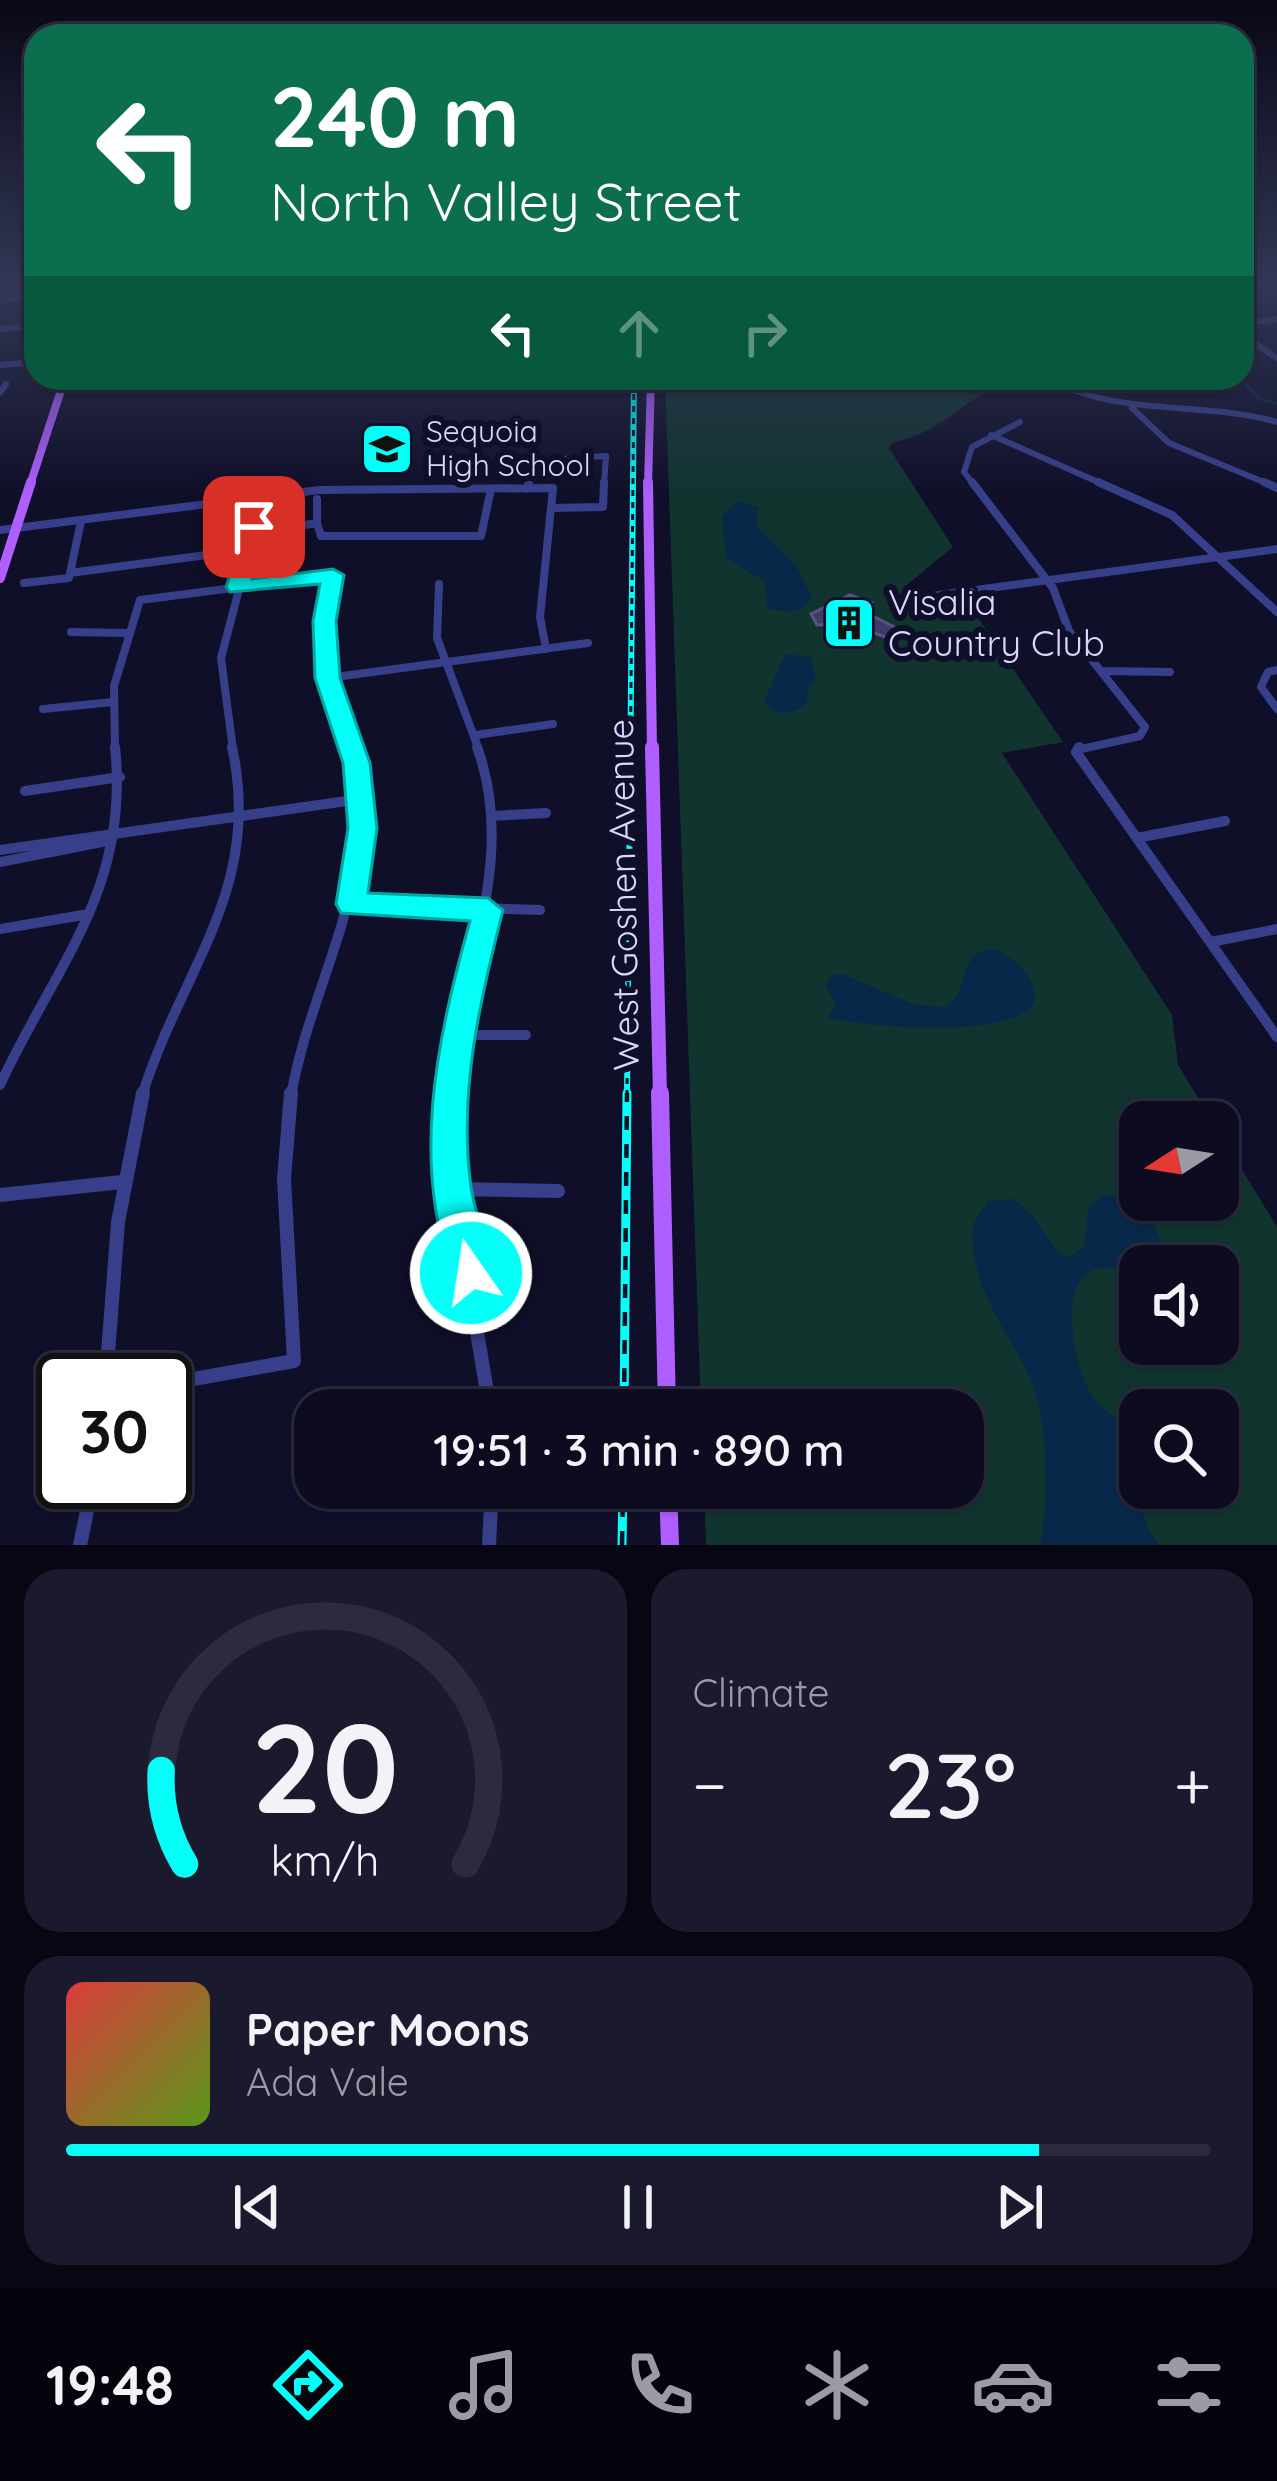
<!DOCTYPE html>
<meta charset="utf-8">
<style>
:root{--surface:#0c0b20;--page:#1a192d;--text:#f1f3f6;--muted:#9a9ba5;--line:#2c2b3e;--accent:#04fff9}
body{margin:0;font-family:Quicksand,sans-serif;background:var(--page);color:var(--text);height:100vh;display:flex;flex-direction:column;font-size:45px;white-space:nowrap}
*{box-sizing:border-box;margin:0}
p{font-size:39px;color:var(--muted)}
.icon{flex:none;width:66px;height:66px;fill:none;stroke:currentColor;stroke-width:2;stroke-linecap:round;stroke-linejoin:round}
.map{position:relative;height:1545px;overflow:hidden}
.panel{display:flex;flex-direction:column;gap:24px;padding:24px;background:#070612;flex:1}
.panel>*{flex:none}
.guide{position:absolute;left:24px;top:24px;width:1230px;height:366px;border-radius:36px;box-shadow:0 3px 9px #0004,0 0 0 3px var(--line);background:#0b6e4f;color:#fff;overflow:hidden}
.needle{width:78px;rotate:258deg}
.buttons{position:absolute;left:1119px;top:1101px;display:grid;gap:24px}
.buttons a{display:grid;place-items:center;width:120px;height:120px;border-radius:24px;background:var(--surface);box-shadow:0 3px 9px #0004,0 0 0 3px var(--line);font-size:60px}
.speed{position:absolute;left:36px;top:1353px;display:flex;gap:24px;font-size:60px;font-weight:700;text-align:center}
.speed>*{display:grid;place-content:center;width:156px;height:156px;border-radius:50%;background:var(--surface);box-shadow:0 3px 9px #0004,0 0 0 3px var(--line);line-height:1}
.speed .limit{border:6px solid #111;border-radius:18px;background:#fff;color:#111}
.pin{position:absolute;display:grid;place-items:center;width:102px;height:102px;color:#fff;margin:-51px;border-radius:24px;box-shadow:0 6px 18px #0006}
.me{position:absolute;width:132px;margin:-66px;rotate:347deg;stroke-linejoin:round;filter:drop-shadow(0 0 9px #0008)}
.turn{display:flex;align-items:center;gap:42px;height:252px;padding:0 48px;font-size:54px}
.turn .icon{width:156px;height:156px;stroke-width:2.5}
.turn b{display:block;font-size:84px;line-height:102px}
.lanes{display:flex;align-items:center;height:114px;padding:0 48px;background:#0003;justify-content:center;gap:60px;direction:ltr}
.lanes .off{opacity:.35}
.big{font-size:90px;font-weight:600;line-height:1.1}
.panel .tile{flex:1;display:flex;flex-direction:column;justify-content:center;gap:18px;min-width:0;padding:0 42px;border-radius:36px;background:var(--page)}
.panel .dial{align-items:center;gap:0}
.dial svg{height:312px;overflow:visible;fill:none;stroke:var(--line);stroke-width:7;stroke-linecap:round;text-anchor:middle}
.dial text{fill:var(--text);stroke:none}
.song{display:flex;align-items:center;gap:36px}
.cover{width:144px;height:144px;border-radius:18px;background:linear-gradient(135deg,hsl(0 70% 55%),hsl(90 70% 35%))}
.played{height:12px;border-radius:6px;background:linear-gradient(90deg,var(--accent) 85%,var(--line) 85%)}
.keys{display:flex;justify-content:space-around;direction:ltr}
.heat{display:flex;justify-content:space-between;align-items:center;font-size:66px;direction:ltr}
.panel .tiles{flex:1;display:grid;gap:24px;grid-template-columns:1fr 1fr}
.tile:last-child{grid-column:span 2}
.trip{position:absolute;left:294px;top:1389px;width:690px;height:120px;border-radius:36px;background:var(--surface);box-shadow:0 3px 9px #0004,0 0 0 3px var(--line);font-weight:600;line-height:120px;text-align:center}
.tab-bar{display:flex;height:192px;justify-content:space-around;align-items:center;background:#05040d;color:var(--muted)}
.tab-bar .icon{width:84px;height:84px}
.tab-bar .selected{color:var(--accent)}
.tab-bar b{font-size:54px;color:var(--text)}
.map>svg:first-child{display:block}
</style>
<div class="map">
<svg width="1277" height="1545" viewBox="0 0 1277 1545">
<rect width="100%" height="100%" fill="#100f2a"/>
<!-- green -->
<path fill="#11342f" fill-rule="evenodd" d="M665 378H973L993 389C953 408 940 433 893 442L889 448 953 547 908 584 926 602 964 597 1063 742 1002 753 1172 1015 1178 1065 1213 1122H1140V1200H1218V1131L1277 1227V1545H706L704 1488H963V1410H701ZM1140 1266H1218V1344H1140ZM1140 1410H1218V1488H1140Z"/>
<!-- water -->
<path fill="#08284a" d="M738 501 758 507V528L797 567 812 597C803 615 783 613 767 608L765 581 726 558 722 516Z
M785 654 811 657 816 680 808 688 807 703C795 715 775 717 764 702Z
M995 949C1017 960 1040 979 1034 1004 1011 1039 865 1028 827 1017L836 1004 825 985 833 975 842 974 916 1005 947 1007C971 988 957 949 995 949Z
M1103 1195C1140 1194 1164 1233 1167 1266H1140V1277C1129 1274 1115 1267 1104 1268 1052 1272 1075 1365 1090 1392 1101 1412 1133 1427 1140 1448 1152 1483 1129 1515 1160 1545H1040C1050 1498 1049 1413 1026 1370 1002 1322 968 1281 973 1224L988 1201 1014 1199 1034 1217 1060 1255 1072 1256 1084 1246 1089 1206Z"/>
<g fill="none" stroke-linecap="round" stroke-linejoin="round">
<!-- stream -->
<path stroke="#08284a" stroke-width="3" d="M1140 378H1161
M1240 378 1258 398 1277 404"/>
<!-- minor-far3 -->
<path stroke="#373f8b" stroke-width="6" d="M0 301 36 296
M1242 324 1277 319
M0 329 36 326
M1242 335 1277 358
M0 365 36 362
M1047 378C1119 418 1200 400 1277 422
M0 393 6 384
M1132 408 1169 443 1271 485
M991 435 1105 485
M528 485 534 461 606 456 604 485
M974 485 964 472 972 447 1020 422"/>
<!-- minor-far2 -->
<path stroke="#373f8b" stroke-width="8" d="M972 482 1053 588 1069 631 1145 727 1140 736 1077 750
M1098 482 1172 515 1277 612
M1264 482 1277 488
M527 489 529 482
M551 508 603 507 604 482
M317 523 321 536H481L491 489
M0 530 319 490 553 488 540 617 546 649
M253 537 217 539 317 523V499
M70 573 214 554 219 514
M24 583 69 578 81 521
M439 584 437 638 479 750
M931 596 1277 549
M71 632 127 633
M1277 670 1268 672 1261 687 1277 709
M1101 671 1170 672
M328 678 588 643
M43 709 113 702
M476 735 553 724
M115 750 114 686 140 600 333 575 325 657 349 750
M233 750 221 658 252 540 251 500"/>
<!-- minor-far1 -->
<path stroke="#373f8b" stroke-width="10" d="M1079 747 1076 752 1277 1037
M25 791 120 777
M492 816 546 813
M1137 838 1225 821
M0 850 361 799
M0 862 112 840
M352 904 540 910
M0 929 89 914
M1211 942 1277 929
M456 1035H526
M0 1085C56 964 130 890 115 747
M142 1096C182 967 263 890 232 747
M291 1096C312 975 387 873 348 747
M448 1096C456 979 520 864 477 747"/>
<!-- minor -->
<path stroke="#373f8b" stroke-width="14" d="M448 1093 453 1188 490 1410
M453 1189 558 1191
M0 1195 122 1182
M106 1380 118 1222 143 1093
M165 1384 294 1361 284 1179 291 1093
M80 1545 93 1482
M489 1545 492 1488"/>
<!-- major-far3 -->
<path stroke="#af5fff" stroke-width="8" d="M30 485 65 378
M648 485 651 378"/>
<!-- major-far2 -->
<path stroke="#af5fff" stroke-width="10" d="M648 482 652 750
M0 578 31 482"/>
<!-- major-far1 -->
<path stroke="#af5fff" stroke-width="14" d="M652 747 660 1096"/>
<!-- major -->
<path stroke="#af5fff" stroke-width="18" d="M660 1093 667 1410
M668 1488 670 1545"/>
<!-- rail-far1 casing -->
<g stroke="#04fff9" stroke-width="6">
<path id="rail-far1" d="M627 1096 634 378"/>
</g>
<!-- rail casing -->
<g stroke="#04fff9" stroke-width="9">
<path id="rail" d="M624 1410 627 1093
M622 1545 623 1488"/>
</g>
<!-- rail-far1 -->
<use href="#rail-far1" stroke="#100f2a" stroke-width="3" stroke-dasharray="6" stroke-linecap="butt"/>
<!-- rail -->
<use href="#rail" stroke="#100f2a" stroke-width="4.5" stroke-dasharray="14" stroke-linecap="butt"/>
</g>
<!-- wall -->
<path fill="#2b2759" d="M872 603 866 613 902 631 894 643 845 625 817 627 811 617V614Z"/>
<!-- building -->
<path fill="#3e3a6a" stroke="#565382" stroke-width="3" d="M850 595 872 603 865 612 902 631 894 640 846 623 817 625 811 614Z"/>
<!-- sky -->
<linearGradient id="sky" x2="0" y2="1"><stop stop-color="#090817"/><stop offset="0.57" stop-color="#313755"/><stop offset="1" stop-color="#313755" stop-opacity="0"/></linearGradient>
<rect width="1277" height="497" fill="url(#sky)"/>
<!-- route -->
<path fill="#04fff9" stroke="#03a6a2" stroke-width="3" d="M254 521 265 527 252 579 333 569 344 575 336 621 340 678 370 763 377 828 368 893 488 898 503 910C480 1002 458 1091 471 1187 475 1218 497 1257 485 1286L471 1292 457 1286C408 1168 437 1039 470 921L341 913 336 904 348 828 343 763 315 678 313 621 320 584 230 592 226 587 244 527Z"/>
<!-- icons -->
<defs>
<g id="school-square" transform="scale(2.7)"><rect x="-9" y="-9" width="18" height="18" rx="4" fill="#04fff9" stroke="#100f2a"/><path d="M0-5L7-2L0 1L-7-2ZM-4 1L0 2.5L4 1V4Q0 6-4 4Z" fill="#111"/></g>
<g id="building-square" transform="scale(2.7)"><rect x="-9" y="-9" width="18" height="18" rx="4" fill="#04fff9" stroke="#100f2a"/><path d="M-4-6H4V6H1V3H-1V6H-4ZM-2.5-4.3h1.7v1.8h-1.7ZM.8-4.3h1.7v1.8H.8ZM-2.5-1h1.7V.8h-1.7ZM.8-1h1.7V.8H.8Z" fill="#111"/></g>
</defs>
<g fill-rule="evenodd">
<use href="#school-square" x="387" y="449"/>
<use href="#building-square" x="849" y="623"/>
</g>
<g text-anchor="middle" stroke-width="12" stroke-linejoin="round" paint-order="stroke">
<!-- far-poi labels -->
<g font-size="30" fill="#d8d8ff" stroke="#100f2a" text-anchor="start">
<text x="426" y="442">Sequoia<tspan x="426" dy="34">High School</tspan></text>
</g>
<!-- poi labels -->
<g font-size="36" fill="#d8d8ff" stroke="#100f2a" text-anchor="start">
<text x="888" y="615">Visalia<tspan x="888" dy="41">Country Club</tspan></text>
</g>
<!-- street labels -->
<g font-size="36" fill="#d8d8ff" stroke="#100f2a">
<text transform="translate(623 895) rotate(-91)" y="13">West Goshen Avenue</text>
</g>
</g>
</svg>
<div class="buttons">
<a><svg class="needle" viewBox="-14 -14 28 28"><path d="M0-13l5 13h-10z" fill="#e53935"/><path d="M0 13l5-13h-10z" fill="#9a9ba5"/></svg></a>
<a><svg class="icon" aria-label="sound" viewBox="0 0 24 24"><path d="M4 9h4l5-4v14l-5-4H4zM17 9q2 3 0 6"/></svg></a>
<a><svg class="icon" aria-label="search" viewBox="0 0 24 24"><circle cx="10" cy="10" r="6"/><path d="M15 15l6 6"/></svg></a>
</div>
<div class="speed"><div class="limit">30</div></div>
<div class="pin" style="left:254px;top:527px;background:#d93025"><svg class="icon" aria-label="arrive" viewBox="0 0 24 24"><path d="M6 21V4h12l-3 4 3 4H6"/></svg></div>
<svg class="me" style="left:471px;top:1273px" viewBox="-20 -20 40 40"><circle r="17" fill="#04fff9" stroke="#fff" stroke-width="3"/><path d="M0-11L8 9 0 5-8 9z" fill="#fff"/></svg>
<div class="trip">19:51 · 3 min · 890 m</div>
<div class="guide">
<div class="turn"><svg class="icon" aria-label="left" viewBox="0 0 24 24"><path d="M17 20v-9H6M10 6l-5 5 5 5"/></svg><div><b>240 m</b>North Valley Street</div></div>
<div class="lanes"><svg class="icon" aria-label="left" viewBox="0 0 24 24"><path d="M17 20v-9H6M10 6l-5 5 5 5"/></svg><svg class="icon off" aria-label="ahead" viewBox="0 0 24 24"><path d="M12 20V5M6 11l6-6 6 6"/></svg><svg class="icon off" aria-label="right" viewBox="0 0 24 24"><path d="M7 20v-9h11M14 6l5 5-5 5"/></svg></div>
</div>
</div>
<section class="panel">
<div class="tiles">
<div class="tile dial"><svg viewBox="0 0 100 80">
<path d="M14 69A42 42 0 1 1 86 69"/>
<path d="M14 69A42 42 0 0 1 8 45" stroke="#04fff9"/>
<text x="50" y="56" font-size="32" font-weight="700">20</text>
<text x="50" y="72" font-size="11">km/h</text>
</svg></div>
<div class="tile"><p>Climate</p>
<div class="heat"><a>−</a><b class="big">23°</b><a>+</a></div>
</div>
<div class="tile">
<div class="song"><i class="cover"></i><div><b>Paper Moons</b><p>Ada Vale</p></div></div>
<div class="played"></div>
<div class="keys"><svg class="icon" aria-label="previous" viewBox="0 0 24 24"><path d="M18 5L8 12l10 7zM5 5v14"/></svg><svg class="icon" aria-label="pause" viewBox="0 0 24 24"><path d="M8 5v14M16 5v14"/></svg><svg class="icon" aria-label="next" viewBox="0 0 24 24"><path d="M6 5l10 7-10 7zM19 5v14"/></svg></div>
</div>
</div>
</section>
<nav class="tab-bar">
<b>19:48</b>
<svg class="icon selected" aria-label="directions" viewBox="0 0 24 24"><path d="M12 3l9 9-9 9-9-9zM9 14v-3h6M13 9l2 2-2 2"/></svg>
<svg class="icon" aria-label="music" viewBox="0 0 24 24"><path d="M9 18V5l10-2v13"/><circle cx="6" cy="18" r="3"/><circle cx="16" cy="16" r="3"/></svg>
<svg class="icon" aria-label="phone" viewBox="0 0 24 24"><path d="M5 4h4l2 5-3 2q2 4 5 5l2-3 5 2v4C11 20 4 13 5 4z"/></svg>
<svg class="icon" aria-label="climate" viewBox="0 0 24 24"><path d="M12 3v18M4 7l16 10M4 17L20 7"/></svg>
<svg class="icon" aria-label="car" viewBox="0 0 24 24"><path d="M5 17H2v-5l4-1 3-4h7l3 4 3 1v5h-3M9 17h6M6 11h13"/><circle cx="7" cy="17" r="2"/><circle cx="17" cy="17" r="2"/></svg>
<svg class="icon" aria-label="filters" viewBox="0 0 24 24"><path d="M4 7h16M4 17h16"/><circle cx="9" cy="7" r="2"/><circle cx="15" cy="17" r="2"/></svg>
</nav>
